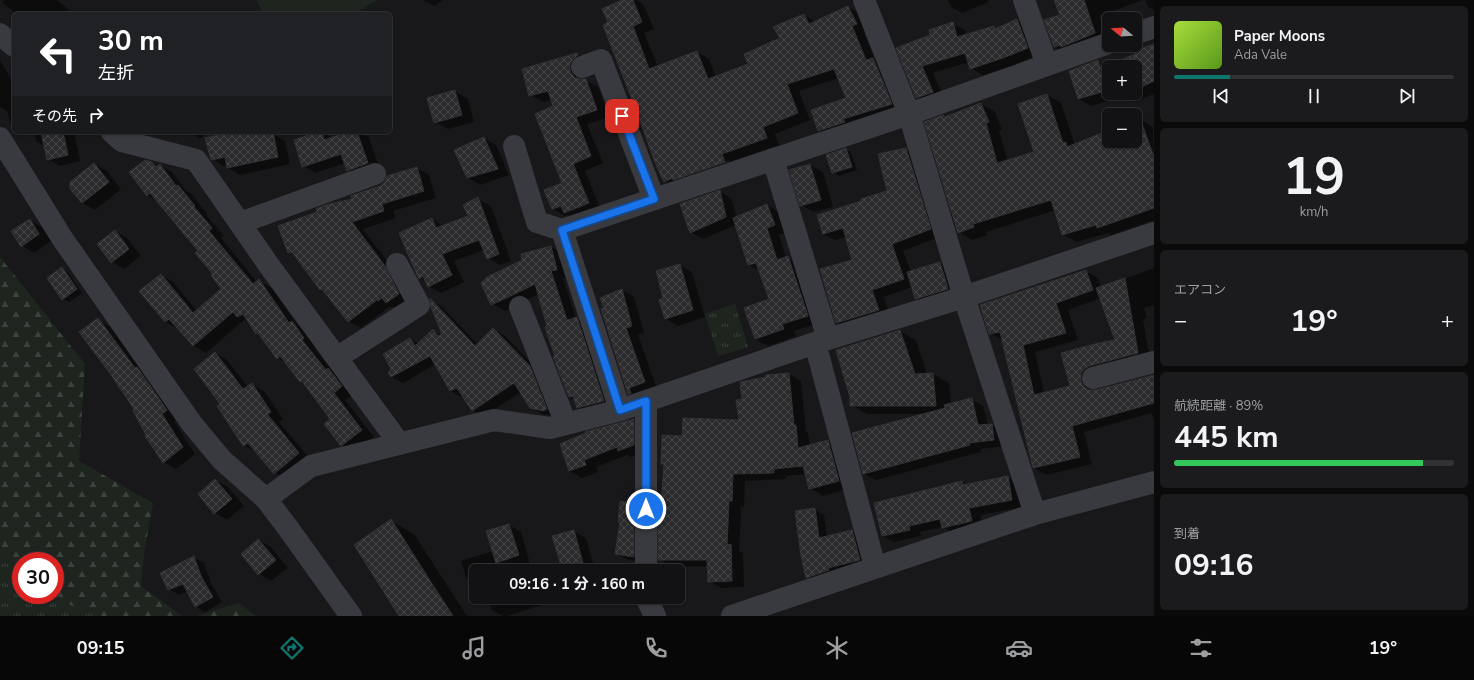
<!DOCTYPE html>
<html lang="ja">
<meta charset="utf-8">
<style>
:root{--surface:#121214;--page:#1b1b1d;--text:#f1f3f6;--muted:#9c9ea0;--line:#313234;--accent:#0f766e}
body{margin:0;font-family:"Nunito Sans","Noto Sans JP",sans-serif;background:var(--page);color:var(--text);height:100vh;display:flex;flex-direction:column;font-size:15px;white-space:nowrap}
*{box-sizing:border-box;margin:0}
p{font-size:13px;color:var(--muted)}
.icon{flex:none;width:22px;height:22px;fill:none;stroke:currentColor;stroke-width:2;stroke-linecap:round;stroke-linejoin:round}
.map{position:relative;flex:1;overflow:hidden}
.side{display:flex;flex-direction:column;gap:6px;padding:6px;background:#0a0a0b;width:320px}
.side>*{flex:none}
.guide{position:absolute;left:12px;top:12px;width:380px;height:122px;border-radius:6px;box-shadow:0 1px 3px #0004,0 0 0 1px var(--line);background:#202124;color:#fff;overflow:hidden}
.needle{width:26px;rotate:288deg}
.fabs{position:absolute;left:1102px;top:12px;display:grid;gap:8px}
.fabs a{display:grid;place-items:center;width:40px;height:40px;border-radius:6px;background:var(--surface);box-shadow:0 1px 3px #0004,0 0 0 1px var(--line);font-size:20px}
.speed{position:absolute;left:12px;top:552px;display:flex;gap:8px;font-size:20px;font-weight:700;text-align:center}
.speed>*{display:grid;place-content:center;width:52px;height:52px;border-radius:50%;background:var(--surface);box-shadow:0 1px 3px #0004,0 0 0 1px var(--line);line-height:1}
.speed .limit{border:6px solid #d22;background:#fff;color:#111}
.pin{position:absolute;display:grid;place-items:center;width:34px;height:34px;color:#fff;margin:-17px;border-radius:8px;box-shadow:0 2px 6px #0006}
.me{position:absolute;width:44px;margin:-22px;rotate:0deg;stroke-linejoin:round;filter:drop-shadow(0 0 3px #0008)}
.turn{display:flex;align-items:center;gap:14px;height:84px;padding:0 20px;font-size:18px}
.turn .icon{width:52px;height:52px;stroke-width:2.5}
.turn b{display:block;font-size:28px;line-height:34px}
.then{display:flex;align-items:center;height:38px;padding:0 20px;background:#0003;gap:8px;font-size:15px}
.big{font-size:30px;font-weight:700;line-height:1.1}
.side .widget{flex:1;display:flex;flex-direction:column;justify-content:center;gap:6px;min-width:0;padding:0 14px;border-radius:6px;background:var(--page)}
.side .dial{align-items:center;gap:0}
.dial b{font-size:52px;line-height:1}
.song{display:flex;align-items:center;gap:12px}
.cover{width:48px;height:48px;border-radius:6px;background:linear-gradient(135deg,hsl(80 70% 55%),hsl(90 70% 35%))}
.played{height:4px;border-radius:2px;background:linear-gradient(90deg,var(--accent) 20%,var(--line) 20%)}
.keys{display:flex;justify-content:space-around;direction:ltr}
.heat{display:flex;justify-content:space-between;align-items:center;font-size:22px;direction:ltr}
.charge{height:6px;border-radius:3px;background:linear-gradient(90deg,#34c759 89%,var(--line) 0)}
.trip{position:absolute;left:469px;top:564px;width:216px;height:40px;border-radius:6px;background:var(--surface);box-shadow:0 1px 3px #0004,0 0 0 1px var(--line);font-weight:700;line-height:40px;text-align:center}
.tab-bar{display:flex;height:64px;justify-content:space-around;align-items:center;background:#070708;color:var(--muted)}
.tab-bar .icon{width:28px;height:28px}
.tab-bar .on{color:var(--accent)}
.tab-bar b{font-size:18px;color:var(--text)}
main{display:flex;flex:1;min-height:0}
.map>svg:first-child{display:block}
</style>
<main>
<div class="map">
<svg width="1154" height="616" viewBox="0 0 1154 616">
<defs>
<pattern id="forest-firs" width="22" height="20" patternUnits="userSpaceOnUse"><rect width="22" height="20" fill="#1e251f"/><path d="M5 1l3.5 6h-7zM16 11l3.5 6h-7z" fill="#3c423d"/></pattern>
<pattern id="park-tufts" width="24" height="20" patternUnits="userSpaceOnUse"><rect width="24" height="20" fill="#1e251f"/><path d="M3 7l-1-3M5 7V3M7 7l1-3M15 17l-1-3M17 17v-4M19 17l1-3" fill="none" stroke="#3c423d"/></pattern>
<pattern id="building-cross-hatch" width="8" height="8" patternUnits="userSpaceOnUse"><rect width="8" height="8" fill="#2b2b2e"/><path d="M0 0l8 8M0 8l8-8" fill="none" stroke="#47474a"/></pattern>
</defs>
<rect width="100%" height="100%" fill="#18181a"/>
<!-- grass -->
<path fill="#1e251f" d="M256 0H377L353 14H264Z"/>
<!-- forest -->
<path fill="url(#forest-firs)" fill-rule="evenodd" d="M0 257 85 364 79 461 153 503 144 554 141 586 182 616H0ZM21 561H55V595H21Z
M239 603 256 616H197Z"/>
<!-- park -->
<path fill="url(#park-tufts)" d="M735 304 748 347 718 356 705 314Z
M0 545 21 563V595H55V594L66 603 95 616H0Z"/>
<!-- shadow -->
<path fill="#0007" fill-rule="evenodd" d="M4 0H57L74 14H16L2 2Z
M423 0H443L434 6Z
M625 0H636L643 4 654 29 644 33 658 67 697 52 709 59 716 77 749 64 781 38 804 15 816 22 848 7 861 14 869 31 864 33 875 60 886 66 904 111 832 138 819 130 847 98 839 78 799 91 810 120 775 134 779 145 733 161 737 169 677 188 664 181 610 23ZM729 160 730 162 675 180H670Z
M948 0H988L989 2 962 13 951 7Z
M1055 0H1143L1099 16 1107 40 1067 54 1055 47 1046 21 1061 15Z
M1145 0H1154V10L1148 7Z
M1017 20 1029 27 1039 54 1015 65 983 75 971 68 969 62 933 73 944 99 929 104 917 97 898 49 931 35 953 24 965 30 966 36 994 27 997 29Z
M1154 45V94L1135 102 1124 96 1091 106 1079 99 1098 61 1107 67ZM1109 67H1135V93H1109Z
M577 54 590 62 582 72V79L598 87 609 117 587 124 603 163 585 171 601 210 577 220 568 215 565 216 553 209 546 190 563 183 554 107 552 100 543 102 530 95Z
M0 60 14 84V124L10 122 7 111 0 107Z
M455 91 468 99 474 122 448 129 435 122Z
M1047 95 1061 103 1075 145 1109 131V141H1135V121L1140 119 1153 127 1154 220 1111 235 1108 233 1076 242 1063 234 1056 210 986 232 987 235 972 240 959 232 945 118 981 104 995 112 1002 130 999 131 1008 161 1036 153Z
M34 132H74L80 161 60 166 48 159 45 147 36 141Z
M188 132H207L200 139Z
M237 132H265L273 134 285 141 290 164 240 175 228 168V165L224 166 212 159Z
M321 132 332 138 351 132H359L369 137 380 170 360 177 348 170 345 163 315 173 303 166Z
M484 138 496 145 509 175 480 185 467 177Z
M846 149 851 153 857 170 839 176 833 172Z
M906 149 918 156 942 236 903 251 911 272 940 263 952 270 960 296 928 306 916 298 912 287 884 297 890 317 849 330 837 323 821 270 854 261 847 237 835 240 823 234 862 202 888 192Z
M151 162 158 166 160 165 172 172 186 191 191 193 207 214 206 215 224 236 221 238 257 282 259 281 272 288 298 326 304 329 316 345 314 347 333 372 354 394 345 400 374 437 354 452 342 445 332 419 306 384 301 381 287 364 278 358 261 335 257 333 250 324 244 320 206 353 194 346 179 328 178 329 166 322 161 275 173 282 197 311 222 289 199 252 159 202 147 195Z
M94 164 107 171 121 189 95 210 83 203 71 188Z
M810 165 823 172 833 207 814 212 801 205 791 171Z
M417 168 429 175 436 198 393 211 396 218 363 229 397 274 411 301 399 310 392 306 391 307H389L361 328 348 321 326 292 321 290 297 257 289 252 354 200Z
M720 192 732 199 736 217 767 205 779 212 787 232 779 235 786 258H788L800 265 820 323 794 331 796 336 768 346 756 339 771 300 760 271 749 265 736 225 703 239 690 232Z
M478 199 491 206 511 261 500 265 488 258 484 250 454 261 464 282 441 293 428 286 426 282 420 278 432 219 443 226 469 217Z
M30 220 42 227 51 241 34 253 22 246Z
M115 231 127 238 141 256 124 269 112 262Z
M551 247 564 254 569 277 563 278 576 318 589 325 616 408 590 415 578 407 575 400 570 397 556 357 539 294 505 311 492 304ZM539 281 540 282 498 303V300Z
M680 265 692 272 705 317 678 326 666 319 665 299Z
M62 268 68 272 82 293 69 302 63 299Z
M1154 268V305L1144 308 1147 318 1143 319 1150 360 1093 389 1094 391 1154 376V419L1151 413 1084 432 1092 464 1046 475 1034 468 1003 341 990 333 1086 271 1098 278 1101 288ZM1101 298 1116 341 1062 354 1072 387 1044 393 1035 352 1078 340 1068 310Z
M622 290 634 297 644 333 638 335 657 389 641 401 629 393 605 308Z
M431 300 441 306 478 345 494 329 505 336 541 373 555 416 542 414 530 407 521 392 484 416 472 410 463 396 461 397 450 391 436 364 403 383 392 377 389 373 410 339 419 344 433 331 441 335 444 334Z
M98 320 110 327 179 418 174 421 195 454 176 469 164 462 148 435 135 410Z
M900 331 916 340 927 374H933L949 383 951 404 971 399 983 406 988 425H992L1004 431 1005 446 981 449V452L876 480 864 474 925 414H867L851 405V397L837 350Z
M215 353 227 360 248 387 252 384 264 391 283 419 279 422 311 460 287 480 275 473 256 452 244 445 221 404Z
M789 374 801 381 806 432 808 433 810 446 828 441 840 448 851 488 823 496 810 488 806 474 786 476V479L745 481 744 507H741L739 551 743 553 744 587 721 588 709 581 708 566 672 567 660 559 665 465 662 463 683 437 740 421 744 400Z
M633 420 646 427V452L631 457 627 455 596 467 598 472 582 478 569 471 587 434Z
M1007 477 1019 484 1023 507 980 515 983 527 955 534 943 527 920 532 921 536 894 542 882 536 875 503 962 482 968 485Z
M215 480 228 487 244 506 227 520 215 513Z
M633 504 642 509V562L626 559 616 554 621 523 619 522Z
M815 510 824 515 827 537 852 531 861 536 869 565 816 583 807 577Z
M391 521 414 534 467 616H400Z
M509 525 521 532 532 571H476V583L466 577 461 561 493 551Z
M574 531 586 538 595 570 591 571H567L562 568Z
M258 540 271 547 288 568 271 581 259 574 242 554Z
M194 557 204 563 211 583 222 602 205 612 195 606 188 591 179 595 169 589 161 574Z
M488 597H540L542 605 507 616H503L492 610Z"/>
<!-- building -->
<path fill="url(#building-cross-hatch)" stroke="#323236" d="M622 0H633L642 22 633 26 649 69 697 51 708 79 748 64 744 54 780 38 773 27 804 14 809 24 848 6 857 24 852 26 866 60 873 58 892 104 843 119 845 122 818 131 811 110 846 98 834 69 787 84 798 113 763 127 767 138 722 154 725 162 673 180 672 178 664 182 654 160 637 112 603 25 608 22 602 9Z
M1054 0H1084L1095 33 1061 47 1060 45 1054 47 1044 20 1060 15Z
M1017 19 1028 48 1003 58 970 69 965 53 922 66 933 92 916 98 896 48 930 35 929 30 953 22 957 37 994 26 995 29Z
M1154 44V81L1135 90V67H1109V90L1078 99 1069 71 1098 60 1101 69 1135 54 1134 51Z
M577 53 578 55 573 59 570 64V71L574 77 580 79H586L597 110 576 117 591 156 573 164 589 203 564 213 561 206 552 209 544 190 562 183 535 114 553 106 548 91 529 96 522 69Z
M455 90 462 115 434 123 427 98Z
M1047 94 1063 143 1066 142 1067 147 1109 130V141H1135V120L1140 118 1154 157V208L1097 228 1096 225 1062 235 1051 200 973 224 974 227 958 233 924 122 943 115 945 117 981 103 989 122 986 123 997 163 1034 152 1018 104Z
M41 132H63L68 155 47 160Z
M233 132H273L278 157 227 168 225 157 211 160 205 138Z
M318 132H322L324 140 348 132H357L368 163 347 171 341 154 302 167 294 140Z
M484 137 498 169 467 178 454 150Z
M846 148 852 167 832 173 826 155Z
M906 148 931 229 892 244 904 279 872 290 879 310 836 323 820 269 852 260 843 228 823 234 817 215 861 201V199L887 191 878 154Z
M145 160 152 162 156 167 160 164 176 186 178 185 195 206 194 207 212 228 209 231 253 284 259 279 289 323 292 321 304 338 302 340 326 370 328 368 342 386 334 393 362 430 341 446 324 424 330 419 302 381 300 382 280 356 277 359 258 333 256 334 243 314 237 317 233 312 193 346 169 319 165 322 139 291 161 274 193 313 221 289 211 275 212 273 195 253 198 251 150 193 147 196 129 172Z
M94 163 109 182 82 203 70 189V182Z
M810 164 821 200 800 206 789 170Z
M417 167 424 191 382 204 384 211 352 222 385 266 399 294 386 303 382 298 378 301 377 300 348 322 322 289 320 290 292 252 288 253 278 226 317 212 316 209 325 205 352 199 351 196 380 186 385 182 387 176Z
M720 190 726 217 690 233 680 204Z
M478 197 499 254 487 259 479 240 442 254 452 275 428 287 423 276 419 279 417 275 399 233 432 218 436 228 468 216 463 205Z
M767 204 775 225 767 228 777 260 788 256 808 316 782 324 784 329 755 339 744 308 769 299 756 263 748 265 733 218Z
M30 219 39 234 21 247 11 231Z
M115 230 129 249 111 263 97 244Z
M551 246 557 270 551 271 567 320 577 317 604 401 577 408 573 396 569 397 553 357 555 356 545 327 547 326 535 284 491 305 481 283 487 277 522 260 521 254Z
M940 262 948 289 915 299 907 272Z
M680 264 693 310 665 319 659 300 663 298 656 271Z
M62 267 77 289 62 300 47 278Z
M1086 270 1093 290 1056 303 1066 333 1023 345 1034 395 1070 386 1061 353 1099 343 1115 340 1096 288 1125 278 1138 353 1089 366 1084 369 1081 374V381L1084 387 1089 390H1096L1154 375V403L1072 426 1080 457 1033 468 1000 332 989 334 980 305Z
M622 289 632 326 626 328 645 382 629 388 631 393 628 394 601 309 604 308 600 298Z
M430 298 475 346 493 328 530 366 547 409 543 411 530 408 514 383 472 411 457 388 450 391 430 356 391 377 388 373 391 369 383 354 410 338 415 346 433 329 438 336 442 334 431 307Z
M98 318 135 368 137 367 167 410 162 414 183 447 163 463 145 436 146 435 133 411 134 409 109 372 79 332Z
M900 330 915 374 933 373 936 406H850V397L836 350Z
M215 352 243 389 252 383 271 412 267 414 299 453 274 474 248 443 243 446 217 406 220 404 194 369Z
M789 373 794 425H796L798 448 828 440 839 481 809 489 803 466 774 469V473L733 474 732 501H729L727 545 731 544 732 581 708 582 707 560H658V505H661L664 464H661L662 435 682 436 683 418 739 420 736 400 742 399 740 382 766 377V375Z
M972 398 978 425 992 424 994 440 969 443 970 445 863 474 852 433 945 408 944 405Z
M634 419V445L618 451 617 447 584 460 586 465 569 471 560 444 586 433 585 432Z
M1008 476 1012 500 969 508 972 521 942 528 940 519 909 526 910 530 882 536 874 503 962 481 963 485Z
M215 479 232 499 214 514 198 494Z
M620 501 634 503V557L615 554 620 522H618Z
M815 508 819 538 852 530 860 560 828 568 829 570 806 578 801 556 795 511Z
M391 519 429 579 453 616H399L354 545Z
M509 524 519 555 496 563 486 531Z
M574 530 583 563 562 569 552 536Z
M258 539 276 560 258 575 241 554Z
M194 556 201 576 213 597 195 607 183 584 168 590 160 573Z"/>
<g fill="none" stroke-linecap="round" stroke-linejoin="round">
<!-- street -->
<path stroke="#393a3f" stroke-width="22" d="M864 0 909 114 964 297 1035 514
M1024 0 1047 65
M0 34 14 46
M1135 34 1154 27
M582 67 601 60 654 199
M112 132 122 141 196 160 268 264 399 443
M0 138 62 238 192 424 222 460 266 499 311 466 494 420 550 428 620 410 815 343 964 297 1154 233
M514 146 537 222 562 230 620 410
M773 159 828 339
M240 223 375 174
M562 230 909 114 1109 43
M520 307 566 424
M815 343 875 567
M338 357 419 305 397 264
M1093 378 1154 362
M266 499 288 528 351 616
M646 571V401
M646 597 655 616
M732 616 1035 514 1154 482"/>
</g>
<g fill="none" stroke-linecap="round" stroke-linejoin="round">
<!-- route casing -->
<g stroke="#114b97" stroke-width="10">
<path id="route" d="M622 116 654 199 562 230 620 410 646 401V509"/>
</g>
<!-- route -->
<use href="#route" stroke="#1a73e8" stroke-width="7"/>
</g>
</svg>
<div class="fabs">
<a><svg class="needle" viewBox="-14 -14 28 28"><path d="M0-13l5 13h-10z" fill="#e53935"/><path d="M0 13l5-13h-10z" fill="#9c9ea0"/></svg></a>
<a>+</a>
<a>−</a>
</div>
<div class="speed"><div class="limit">30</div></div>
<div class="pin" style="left:622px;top:116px;background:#d93025"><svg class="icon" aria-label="arrive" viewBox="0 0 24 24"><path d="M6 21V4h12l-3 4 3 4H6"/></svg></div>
<svg class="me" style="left:646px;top:509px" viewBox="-20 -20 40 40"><circle r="17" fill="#1a73e8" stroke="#fff" stroke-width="3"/><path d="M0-11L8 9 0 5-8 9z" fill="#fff"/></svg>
<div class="trip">09:16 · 1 分 · 160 m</div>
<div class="guide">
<div class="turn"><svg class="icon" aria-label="left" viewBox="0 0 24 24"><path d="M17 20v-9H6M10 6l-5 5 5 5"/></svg><div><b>30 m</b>左折</div></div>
<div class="then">その先<svg class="icon" aria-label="right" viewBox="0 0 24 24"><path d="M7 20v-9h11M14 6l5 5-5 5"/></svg></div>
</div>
</div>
<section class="side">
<div class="widget">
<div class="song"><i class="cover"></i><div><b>Paper Moons</b><p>Ada Vale</p></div></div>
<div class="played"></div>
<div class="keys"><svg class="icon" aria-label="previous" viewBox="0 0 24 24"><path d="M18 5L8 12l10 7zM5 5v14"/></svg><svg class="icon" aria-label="pause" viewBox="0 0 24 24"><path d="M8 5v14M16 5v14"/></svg><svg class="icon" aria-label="next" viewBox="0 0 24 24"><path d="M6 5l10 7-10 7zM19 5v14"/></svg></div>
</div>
<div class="widget dial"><b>19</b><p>km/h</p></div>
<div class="widget"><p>エアコン</p>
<div class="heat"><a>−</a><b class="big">19°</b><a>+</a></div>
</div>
<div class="widget"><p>航続距離 · 89%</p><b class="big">445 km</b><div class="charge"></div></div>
<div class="widget"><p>到着</p><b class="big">09:16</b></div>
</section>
</main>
<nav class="tab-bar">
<b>09:15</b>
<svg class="icon on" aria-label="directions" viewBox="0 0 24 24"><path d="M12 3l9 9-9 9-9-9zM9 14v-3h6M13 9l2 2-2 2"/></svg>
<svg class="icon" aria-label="music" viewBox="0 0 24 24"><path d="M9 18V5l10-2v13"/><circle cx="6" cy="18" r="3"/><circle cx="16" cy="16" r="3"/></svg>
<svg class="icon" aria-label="phone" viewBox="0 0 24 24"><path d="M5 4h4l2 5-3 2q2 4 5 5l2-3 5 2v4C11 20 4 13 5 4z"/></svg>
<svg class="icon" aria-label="climate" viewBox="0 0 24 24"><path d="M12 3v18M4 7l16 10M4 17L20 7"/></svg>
<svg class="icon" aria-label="car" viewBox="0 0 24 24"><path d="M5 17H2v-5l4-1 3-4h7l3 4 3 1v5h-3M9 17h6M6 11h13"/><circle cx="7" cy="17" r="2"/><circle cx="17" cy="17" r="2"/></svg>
<svg class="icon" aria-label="filters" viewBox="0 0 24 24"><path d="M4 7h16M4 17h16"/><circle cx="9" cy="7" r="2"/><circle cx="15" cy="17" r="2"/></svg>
<b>19°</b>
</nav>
